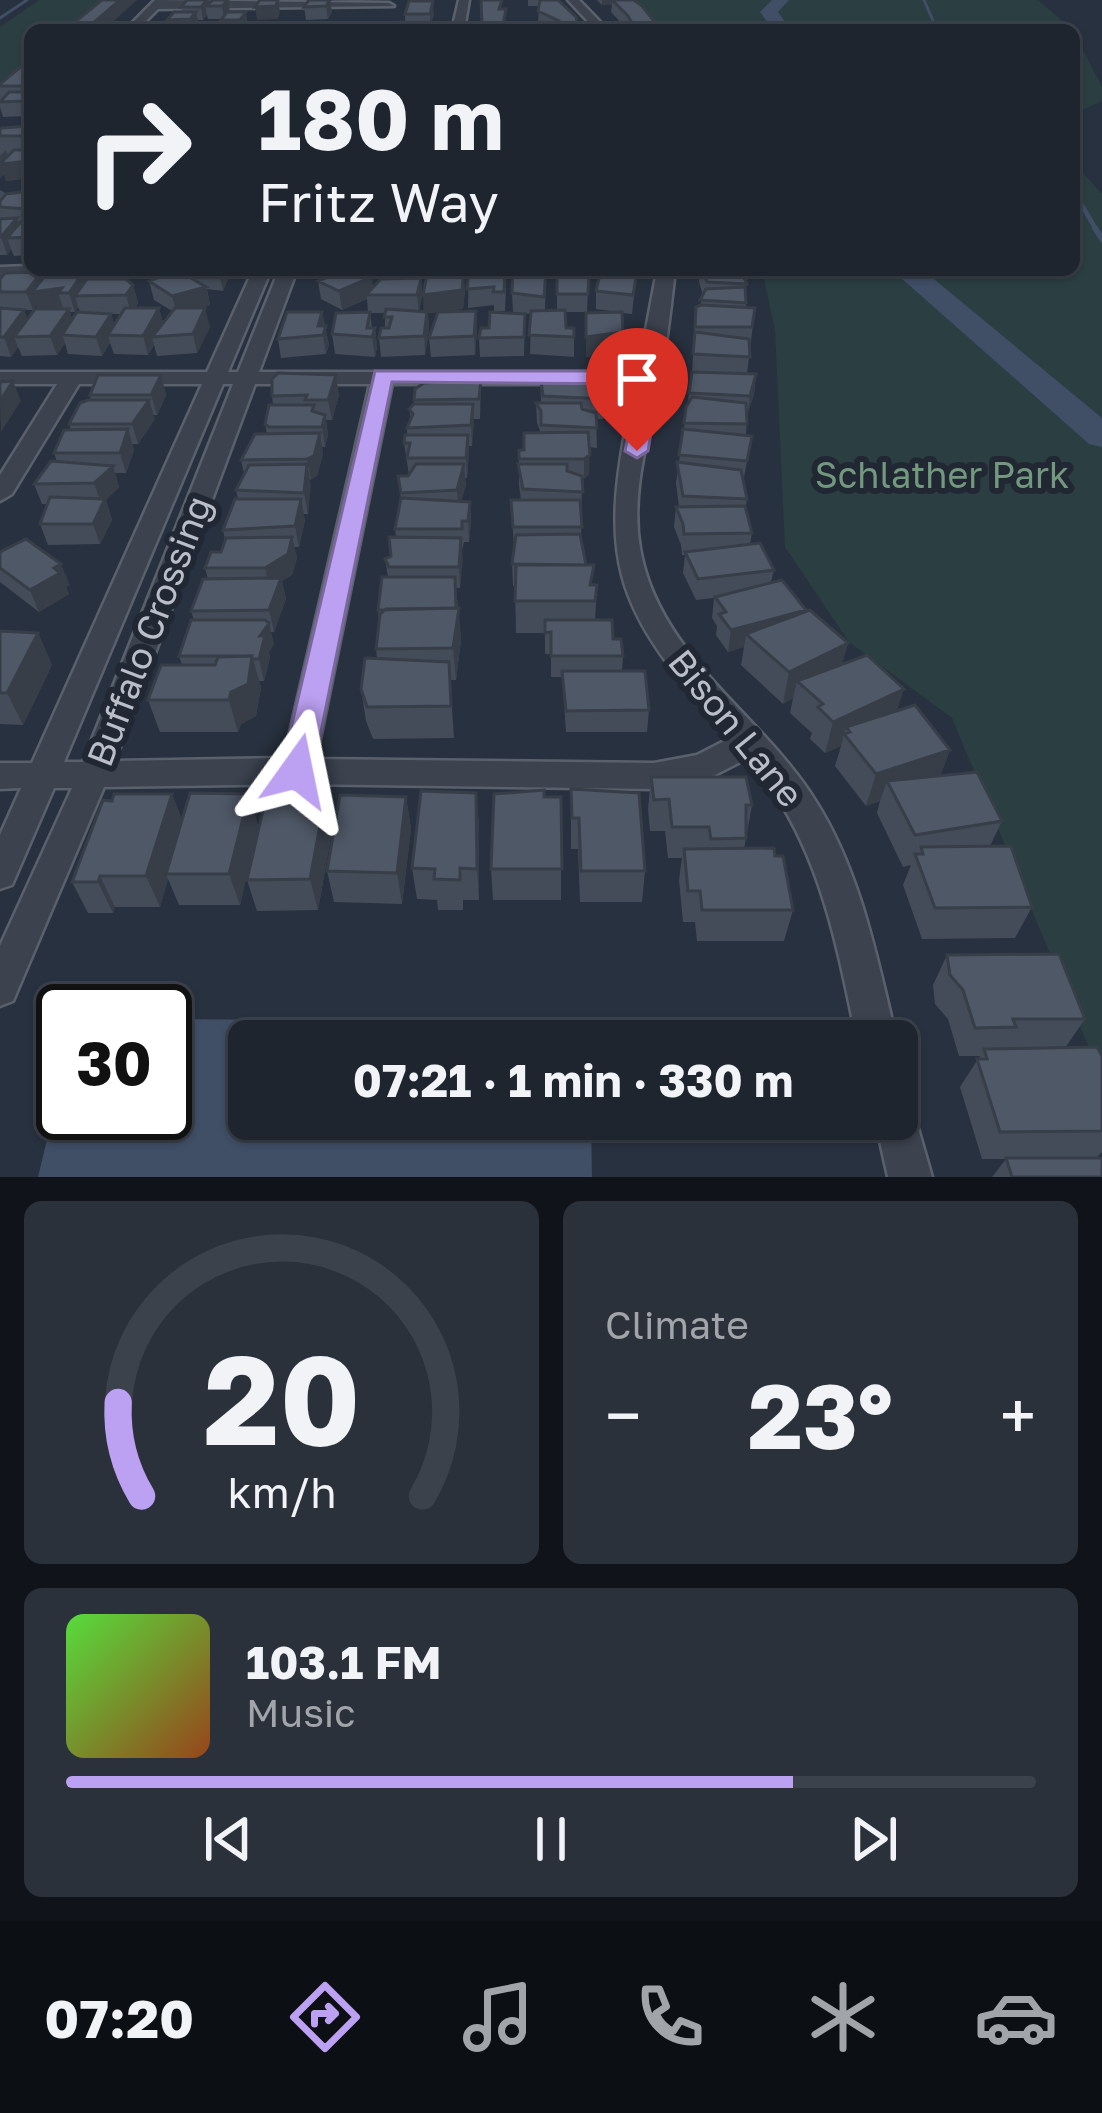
<!DOCTYPE html>
<meta charset="utf-8">
<style>
:root{--surface:#1e252f;--page:#2b313b;--text:#f1f3f6;--muted:#a1a5aa;--line:#3c424b;--accent:#bca0f2}
body{margin:0;font-family:"Golos Text",sans-serif;background:var(--page);color:var(--text);height:100vh;display:flex;flex-direction:column;font-size:45px;white-space:nowrap}
*{box-sizing:border-box;margin:0}
p{font-size:39px;color:var(--muted)}
.icon{flex:none;width:66px;height:66px;fill:none;stroke:currentColor;stroke-width:2;stroke-linecap:round;stroke-linejoin:round}
.map{position:relative;height:1177px;overflow:hidden}
.panel{display:flex;flex-direction:column;gap:24px;padding:24px;background:#10141a;flex:1}
.panel>*{flex:none}
.banner{position:absolute;left:24px;top:24px;width:1056px;height:252px;border-radius:18px;box-shadow:0 3px 9px #0004,0 0 0 3px var(--line);background:#1e252f;color:var(--text);overflow:hidden}
.speed{position:absolute;left:36px;top:984px;display:flex;gap:24px;font-size:60px;font-weight:700;text-align:center}
.speed>*{display:grid;place-content:center;width:156px;height:156px;border-radius:50%;background:var(--surface);box-shadow:0 3px 9px #0004,0 0 0 3px var(--line);line-height:1}
.speed .limit{border:6px solid #111;border-radius:18px;background:#fff;color:#111}
.pin{position:absolute;display:grid;place-items:center;width:102px;height:102px;color:#fff;margin:-123px -51px;border-radius:50% 50% 50% 0;rotate:-45deg;box-shadow:0 0 12px #0007}
.pin .icon{rotate:45deg}
.me{position:absolute;width:132px;margin:-66px;rotate:12deg;stroke-linejoin:round;filter:drop-shadow(0 0 9px #0008)}
.turn{display:flex;align-items:center;gap:42px;height:252px;padding:0 36px;font-size:54px}
.turn .icon{width:156px;height:156px;stroke-width:2.5}
.turn b{display:block;font-size:84px;line-height:102px}
.big{font-size:90px;font-weight:700;line-height:1.1}
.panel .card{flex:1;display:flex;flex-direction:column;justify-content:center;gap:18px;min-width:0;padding:0 42px;border-radius:18px;background:var(--page)}
.panel .dial{align-items:center;gap:0}
.dial svg{height:312px;overflow:visible;fill:none;stroke:var(--line);stroke-width:7;stroke-linecap:round;text-anchor:middle}
.dial text{fill:var(--text);stroke:none}
.song{display:flex;align-items:center;gap:36px}
.cover{width:144px;height:144px;border-radius:18px;background:linear-gradient(135deg,hsl(110 70% 55%),hsl(20 70% 35%))}
.played{height:12px;border-radius:6px;background:linear-gradient(90deg,var(--accent) 75%,var(--line) 75%)}
.keys{display:flex;justify-content:space-around;direction:ltr}
.heat{display:flex;justify-content:space-between;align-items:center;font-size:66px;direction:ltr}
.panel .tiles{flex:1;display:grid;gap:24px;grid-template-columns:1fr 1fr}
.card:last-child{grid-column:span 2}
.trip{position:absolute;left:228px;top:1020px;width:690px;height:120px;border-radius:18px;background:var(--surface);box-shadow:0 3px 9px #0004,0 0 0 3px var(--line);font-weight:700;line-height:120px;text-align:center}
.tabs{display:flex;height:192px;justify-content:space-around;align-items:center;background:#0c0f13;color:var(--muted)}
.tabs .icon{width:84px;height:84px}
.tabs .active{color:var(--accent)}
.tabs b{font-size:54px;color:var(--text)}
.map>svg:first-child{display:block}
</style>
<div class="map">
<svg width="1102" height="1177" viewBox="0 0 1102 1177">
<rect width="100%" height="100%" fill="#28313f"/>
<!-- green -->
<path fill="#2b3e41" d="M39 0H103L69 30H30V65L0 91V27Z
M630 0H1038L1073 30H662Z
M1074 32 1102 87V101L1074 114Z
M1074 163 1102 194V1079L952 718 849 642 785 547 775 330 762 270H1074Z"/>
<!-- water -->
<path fill="#404e66" d="M165 1019 590 1022V1041H249V1119H591L592 1177H38L63 1073V1113H165Z"/>
<g fill="none" stroke-linecap="round" stroke-linejoin="round">
<!-- stream-far2 -->
<path stroke="#404e66" stroke-width="3" d="M924 0 937 30
M0 18 27 0"/>
<!-- stream-far1 -->
<path stroke="#404e66" stroke-width="4.5" d="M1074 192 1097 231"/>
<!-- stream -->
<path stroke="#404e66" stroke-width="6" d="M1095 228 1102 239"/>
<!-- river -->
<path fill="#404e66" fill-rule="evenodd" d="M772 0H789L778 12 791 30H773L760 12Z
M892 270H923L1102 418V447L1089 444Z"/>
<!-- street casing -->
<g stroke="#5a616c" stroke-width="5">
<path id="street" d="M155 0 389 3 394 6 158 9 137 30H125Z
M459 0H469L464 30H452Z
M568 0H579L608 30H596Z
M30 266V270H153L144 275 0 277V267Z
M253 270H271L228 372H238L279 270H297L259 372H638L656 276 405 275 396 270H675C671 305 667 344 660 378 650 432 630 491 640 548 658 655 761 714 815 800 861 872 877 959 897 1041H857C836 939 818 839 748 758L715 775 654 789 297 784 104 787 13 1001 0 1006V946L72 788H54L12 885 0 889V835L21 788 0 789V763H32L202 384H79L12 494 0 501V475L57 384H0V372H207ZM223 384H233L83 762H64ZM255 384H370L284 758 115 761ZM392 384H635C596 561 609 604 730 738L697 755 654 763 316 759Z
M897 1099 911 1104 932 1177H888L875 1119H897Z"/>
</g>
<!-- street -->
<use href="#street" fill="#3c434f" fill-rule="evenodd"/>
</g>
<!-- wall -->
<path fill="#444c59" fill-rule="evenodd" d="M208 0 209 3 213 0 248 25 245 30H223L221 19H208L207 15 203 20H198L199 25 195 30H170L167 20 182 12 181 7Z
M309 0H356L330 1 332 12 328 19 306 20 304 7Z
M528 0H558L579 30H550L538 24 539 6H528Z
M597 0H634L661 30H628L611 12 612 5H602Z
M405 14H434L430 27H426V30H401L405 23Z
M30 59 28 116 3 117 0 107V84Z
M30 126V178L6 181 4 174 0 178V130Z
M0 190 7 194 30 191V255L14 256 11 249 7 255H0Z
M188 270H232L223 291 207 289 210 305 201 308 210 327 197 353 157 356 154 345 148 355 114 354 110 343 102 356 68 354 65 343 57 355 22 356 18 347 11 357 0 356V279L42 272 44 277 87 279 133 285 138 303 135 308H159L163 323 172 311 154 300 149 281 190 277ZM37 305 38 309 27 320 24 310H33ZM78 307 80 312 72 319 70 312H75ZM111 314H121L114 324Z
M303 270H354L373 287 421 278 422 296 419 311 424 312 465 289 463 309 438 311 477 329 475 355 431 357 429 338 438 312 428 313 429 331 425 355 381 357 379 338 385 328V313H370L372 328H375L377 347 375 357 335 354 332 334 368 312 367 299 342 310 321 299 318 281 323 279H305Z
M469 270 506 288 505 311H494V305L468 308Z
M557 270H589L587 312H565L566 328H574V357L530 354 531 314 513 312 512 293 546 271 545 311H557Z
M700 270H751L746 283V308H755L747 374H756L754 394 747 416 746 435 752 436 743 482 747 499 746 506 752 533 750 544 774 570 771 582 848 643 842 664 897 711 950 750 940 776 1002 821 990 846 1032 907 1015 938 922 939 903 885 911 865 903 867 877 813 880 801 866 806 835 766 841 746 825 753 810 739 812 733 790 713 793 698 783 704 741 665 744 647 728 652 716 635 717 626 712 618 714 598 696 600 683 573 685 555H682L681 545 674 527 676 507H679L676 483 692 373 696 307 700 306 703 295 699 282Z
M618 274 636 277 632 314 622 313V351L586 357V313L619 312 596 309V291Z
M322 312 329 345 326 354 281 358 278 339Z
M525 314 524 356 480 357 479 338 489 328Z
M540 373 604 399 603 419H596L597 448 589 447V475L582 479 581 542 586 565 593 585H597L595 620 613 639 623 656 622 671 649 710 647 732H566L562 677H551V654H545V633H516L515 586H513L512 564 514 548 511 500H521L519 485V450H524L541 433 537 423 536 403H541Z
M161 375 166 395 157 415H153L155 419 138 444H132L134 450 126 473H115L119 487 106 500 112 520 100 544 48 545 40 524 47 504H42L34 484 57 462 54 453 71 430 69 424 91 400 90 395Z
M481 379 480 419H473L472 446H469L467 478H465L466 485 461 501 470 502 471 522 469 542H464L462 550 460 588H456L461 640 456 680H450L454 738 373 739 366 721 361 689 377 658 376 649 379 621 378 610 388 577 385 559 391 556 396 537 395 529 401 499 398 476 409 475 404 443 407 435V428L411 420 409 409 414 404V400Z
M339 395 332 420H326L328 435 325 447H322L323 454 317 476 310 480 308 514H303L305 520 299 547H294L297 558 292 575 282 581 286 599 274 632H271L274 644 269 652 270 658 264 681H259L261 688 256 716 241 724 238 732H160L148 700 182 665 179 656 194 620 191 611 208 579 205 568 221 552 225 540 223 530 238 499 236 490 244 473 241 460 267 434 265 424 273 405 272 396Z
M0 552 70 585 66 587 69 594 39 612 0 582Z
M0 631 38 633 52 665 23 725 0 724Z
M651 777 752 805 744 849 793 910 784 941H697L695 922H683L679 880 682 858H668L665 831H650L648 809Z
M571 789 645 871 642 902H580L578 849H571Z
M476 793 479 825V900H463V910H438L437 900 417 899 412 868Z
M172 794 182 820 249 794 258 826 240 905H179L168 879 160 907H115L113 913H88L72 882 112 801Z
M406 797 411 829 402 904 334 902 327 871Z
M544 797H561V900H493L491 869Z
M333 825 318 910 257 911 247 880Z
M947 955 1085 1019 1065 1048 1102 1056V1152L1097 1157 1102 1177H992L1006 1159H982L960 1087 980 1056H959L948 1019 935 1004 933 985Z"/>
<!-- shaded-wall -->
<path fill="#373e48" d="M120 0H137L104 30H85Z
M208 0 209 6H205L207 15 203 20 201 7Z
M228 0 230 13 224 19 222 6Z
M278 0 280 12 278 19 257 20 255 7Z
M330 0 332 12 328 19 326 6Z
M602 0H612V5H602Z
M433 1 434 14 430 27V14Z
M196 12 199 25 195 30H192L190 19Z
M246 12 248 25 245 30H242L240 20Z
M30 83V114L28 116 23 101 30 95 27 86Z
M6 150 10 163 30 161V178L6 181 4 174 0 178V156Z
M17 218 23 235 7 238 11 249 7 255 1 237Z
M220 270H232L223 291 219 273Z
M84 271 90 289 75 296 78 307 75 312 69 293Z
M464 271 465 289 463 309 428 313 429 331 425 355 423 295Z
M42 272 48 290 62 288 58 293 63 307 39 311 37 305 33 310 26 292Z
M372 277 374 295H366L367 299 342 310 339 291Z
M421 278 422 296 419 313 417 295Z
M133 285 138 303 131 314 126 295Z
M206 287 210 305 177 314 172 296Z
M159 308 164 327 152 337 154 345 148 355 143 336Z
M205 308 210 327 197 353 193 334Z
M69 309 75 328 62 335 65 343 57 355 50 336Z
M24 310 31 329 14 337 18 347 11 357 4 337Z
M476 311 477 329 475 355 474 336Z
M322 312 329 345 326 354 323 335 318 326Z
M111 314 117 332 108 335 110 343 102 356 96 337Z
M375 328 377 347 375 357 372 337Z
M623 332 622 351 586 357V337Z
M756 374 754 394 747 416 750 396Z
M161 375 166 395 157 415 151 395Z
M336 375 339 395 332 420 328 400Z
M13 381 21 401 1 432 0 401Z
M149 400 155 419 138 444 132 424Z
M473 404 474 424 472 446 471 425Z
M325 415 328 435 325 447 322 427Z
M128 429 134 450 126 473 120 453Z
M320 433 323 454 317 476 311 480 307 459Z
M468 435 469 455 467 478 466 458Z
M590 455 589 475 584 479V459Z
M307 464 311 485 308 514 304 493Z
M464 464 466 485 459 510 457 490Z
M113 466 119 487 106 500 112 520 100 544 93 524 101 504 94 483Z
M301 499 305 520 299 547 295 526Z
M470 502 471 522 469 542 468 521Z
M292 537 297 558 292 575 282 581 286 599 274 632 269 610 270 589 265 568Z
M461 538 463 559 460 588 459 567Z
M61 564 70 585 66 587 69 594 39 612 30 590Z
M455 577 457 620 459 608 461 640 456 680 453 648Z
M806 610 746 634 744 647 728 652 731 630Z
M269 623 274 644 269 652 270 658 264 681 259 659 260 636Z
M38 633 52 665 23 725 7 693Z
M848 643 839 675 797 681 793 698 783 704 789 672Z
M252 656 261 688 256 716 241 724 238 732 229 700 231 692Z
M904 689 894 721 850 732 846 727 841 746 825 753 833 722Z
M950 750 938 782 887 781 880 801 866 806 876 774Z
M326 793 333 825 318 910 310 879Z
M476 793 479 825V900L477 869Z
M172 794 184 826 166 874 168 879 160 907 146 876Z
M249 794 258 826 240 905 229 874Z
M406 797 411 829 402 904 397 873Z
M100 876 115 907 113 913 98 882Z"/>
<!-- building -->
<path fill="#4f5867" stroke="#373e48" stroke-width="3" d="M102 0H120L85 30H65Z
M187 0H207L201 7H181Z
M213 0H228L222 6H205Z
M260 0H278L276 6 255 7Z
M309 0H330L326 6 304 7Z
M481 0H502L499 9H506L502 30H475L476 26H482Z
M540 0H558L576 17 579 30H558L559 21 538 11Z
M612 0H634L642 6 661 30H636L628 16Z
M409 1H433L430 14H405Z
M174 12H196L190 19 167 20Z
M227 12H246L240 20H221Z
M401 22 426 25 424 30H401Z
M322 23H339L335 29H317Z
M30 59V83L27 86H0V84Z
M9 92H30V95L23 101 0 102Z
M30 126 22 136H0V130L2 128Z
M14 150H30V161L0 164Z
M30 191V203L25 209 0 207V201L6 194Z
M17 218 1 237H0V219Z
M24 218H30V237L7 238Z
M178 270 206 287 172 296 149 281Z
M344 270H354L372 277 339 291 318 281Z
M469 270H505L504 292H493L494 287 467 289Z
M513 270 546 271 544 297 512 293Z
M557 270H589L588 294H557Z
M601 270H618L617 274 636 277 633 295 596 291Z
M703 270H740L747 284 707 282Z
M49 271H84L69 293H58L62 288 32 292Z
M464 271 462 290 423 295 427 275Z
M42 272 26 292H0V279L5 273Z
M421 278 417 295H366L381 279Z
M87 279H126L133 285 126 295 75 296Z
M745 287 746 303 700 300 706 289Z
M701 305 755 308 752 327H695L696 307Z
M0 308 24 310 4 337H0Z
M125 308H159L143 336 108 335Z
M175 308H205L193 334 152 337Z
M35 309H69L50 336 14 337Z
M386 309 427 312 424 336 379 338 381 328H389L392 317H384Z
M565 310 566 328H574V337L529 335 531 311Z
M476 311 474 336 429 338 438 312Z
M77 312 111 314 96 337 62 335Z
M287 312H322L318 326H326L323 335 278 339Z
M370 312 367 328H375L372 337 332 334 336 313Z
M490 312 525 314 524 337 479 338 481 328H489Z
M622 312 623 332 586 337V313Z
M695 332 749 339 750 357 693 354Z
M692 372 756 374 750 396 689 393Z
M278 373 336 375 328 400H305L307 395 272 396V379Z
M540 373 599 374 604 399 543 396Z
M98 375H161L151 395H90Z
M481 379 479 399 414 400 415 389 424 383Z
M13 381 0 401V382Z
M692 397 746 403 747 424 684 423 686 407Z
M88 400H149L132 424H69L80 403Z
M536 403H581L582 409 596 413 597 428 541 425V411Z
M414 404H473L471 425 407 428 413 414 409 409Z
M269 405H314L312 411 325 415 322 427H269L265 424Z
M128 429 120 453H54L64 430Z
M683 429 752 436 747 461 679 455Z
M588 432 590 455 584 459H519V450H524V433Z
M320 433 314 456 307 459 241 460 255 434Z
M405 435H468L466 458H407L410 443H404Z
M51 461 113 466 94 483 34 484Z
M677 462 741 470 747 499 683 496Z
M307 464 304 493 236 490 249 465Z
M416 464H464L457 490 401 493 398 476H408Z
M518 464H567V471L582 476 583 492 523 489Z
M50 497 105 499 93 524H40Z
M401 498 470 502 468 521H462V529H395Z
M235 499H301L295 526 223 530Z
M511 500H580L582 527H513Z
M745 506 752 533 684 534 683 524 676 507Z
M580 534 586 565 512 564 516 535Z
M292 537 288 554 265 568H205L211 552H221L226 538Z
M389 537 461 538 459 567H389L385 559 391 556Z
M26 539 61 564 54 568 60 573 30 590 0 568V552Z
M760 543 774 570 698 579 685 552Z
M516 565H594L590 585H597L595 601H515Z
M382 577H455L456 608 378 610Z
M281 578 269 610 191 611 203 579Z
M782 580 806 610 731 630 719 614 726 612 715 597Z
M459 608 453 648 376 649 380 614 386 609Z
M810 610 848 643 789 672 746 634Z
M191 620H265L269 623 260 636H265L259 659H252V656H179Z
M545 620H612L613 639H621L623 656H551V632L545 633Z
M0 631 38 633 7 693H0Z
M867 655 904 689 833 722 818 707 823 704 797 681Z
M252 656 248 684 231 692 229 700H148L161 665H215L218 657Z
M365 658 449 662 451 706 367 707 361 689Z
M562 671H645L649 710 566 711Z
M915 705 950 750 876 774 844 734 850 732 846 727Z
M977 772 1002 821 915 835 887 781Z
M651 777H746L752 805H746V838L711 839 709 827H672L669 799 654 800Z
M571 789 639 793 645 871H581L579 818H572Z
M544 790V797H561L562 869H491L494 794Z
M421 791 476 793 477 869 460 868V880L434 879 435 869 412 868Z
M190 793 249 794 229 874H166Z
M326 793 310 879 247 880 266 797Z
M114 794H172L146 876H100L98 882H72L103 800 112 801Z
M340 795 406 797 397 873 327 871Z
M1011 846 1032 907 935 908 915 854H923L921 847Z
M774 848 775 856H783L793 910H702L700 891H688L684 849Z
M1059 954 1085 1019H1013L1016 1027 975 1028 963 990 950 975 947 955Z
M1097 1047 1102 1056V1131L1000 1132 977 1059H987L984 1049Z
M1006 1158H1102V1177H1012Z"/>
<!-- route -->
<path fill="#bca0f2" stroke="#7a689d" stroke-width="3" d="M375 371H650L660 378 648 451 637 458 625 451 638 384 392 382 313 771 297 784 281 771Z"/>
<g text-anchor="middle" stroke-width="12" stroke-linejoin="round" paint-order="stroke">
<!-- park labels -->
<g font-size="36" fill="#72987d" stroke="#212834">
<text x="942" y="488">Schlather Park</text>
</g>
<!-- street labels -->
<g font-size="36" fill="#b9bec9" stroke="#212834">
<text transform="translate(149 631) rotate(-69)" y="13">Buffalo Crossing</text>
<text transform="translate(736 728) rotate(51)" y="13">Bison Lane</text>
</g>
</g>
</svg>
<div class="speed"><div class="limit">30</div></div>
<div class="pin" style="left:637px;top:451px;background:#d93025"><svg class="icon" aria-label="arrive" viewBox="0 0 24 24"><path d="M6 21V4h12l-3 4 3 4H6"/></svg></div>
<svg class="me" style="left:297px;top:771px" viewBox="-20 -20 40 40"><path d="M0-17L14 15 0 8-14 15z" fill="#bca0f2" stroke="#fff" stroke-width="4"/></svg>
<div class="trip">07:21 · 1 min · 330 m</div>
<div class="banner">
<div class="turn"><svg class="icon" aria-label="right" viewBox="0 0 24 24"><path d="M7 20v-9h11M14 6l5 5-5 5"/></svg><div><b>180 m</b>Fritz Way</div></div>
</div>
</div>
<section class="panel">
<div class="tiles">
<div class="card dial"><svg viewBox="0 0 100 80">
<path d="M14 69A42 42 0 1 1 86 69"/>
<path d="M14 69A42 42 0 0 1 8 45" stroke="#bca0f2"/>
<text x="50" y="56" font-size="32" font-weight="700">20</text>
<text x="50" y="72" font-size="11">km/h</text>
</svg></div>
<div class="card"><p>Climate</p>
<div class="heat"><a>−</a><b class="big">23°</b><a>+</a></div>
</div>
<div class="card">
<div class="song"><i class="cover"></i><div><b>103.1 FM</b><p>Music</p></div></div>
<div class="played"></div>
<div class="keys"><svg class="icon" aria-label="previous" viewBox="0 0 24 24"><path d="M18 5L8 12l10 7zM5 5v14"/></svg><svg class="icon" aria-label="pause" viewBox="0 0 24 24"><path d="M8 5v14M16 5v14"/></svg><svg class="icon" aria-label="next" viewBox="0 0 24 24"><path d="M6 5l10 7-10 7zM19 5v14"/></svg></div>
</div>
</div>
</section>
<nav class="tabs">
<b>07:20</b>
<svg class="icon active" aria-label="directions" viewBox="0 0 24 24"><path d="M12 3l9 9-9 9-9-9zM9 14v-3h6M13 9l2 2-2 2"/></svg>
<svg class="icon" aria-label="music" viewBox="0 0 24 24"><path d="M9 18V5l10-2v13"/><circle cx="6" cy="18" r="3"/><circle cx="16" cy="16" r="3"/></svg>
<svg class="icon" aria-label="phone" viewBox="0 0 24 24"><path d="M5 4h4l2 5-3 2q2 4 5 5l2-3 5 2v4C11 20 4 13 5 4z"/></svg>
<svg class="icon" aria-label="climate" viewBox="0 0 24 24"><path d="M12 3v18M4 7l16 10M4 17L20 7"/></svg>
<svg class="icon" aria-label="car" viewBox="0 0 24 24"><path d="M5 17H2v-5l4-1 3-4h7l3 4 3 1v5h-3M9 17h6M6 11h13"/><circle cx="7" cy="17" r="2"/><circle cx="17" cy="17" r="2"/></svg>
</nav>
